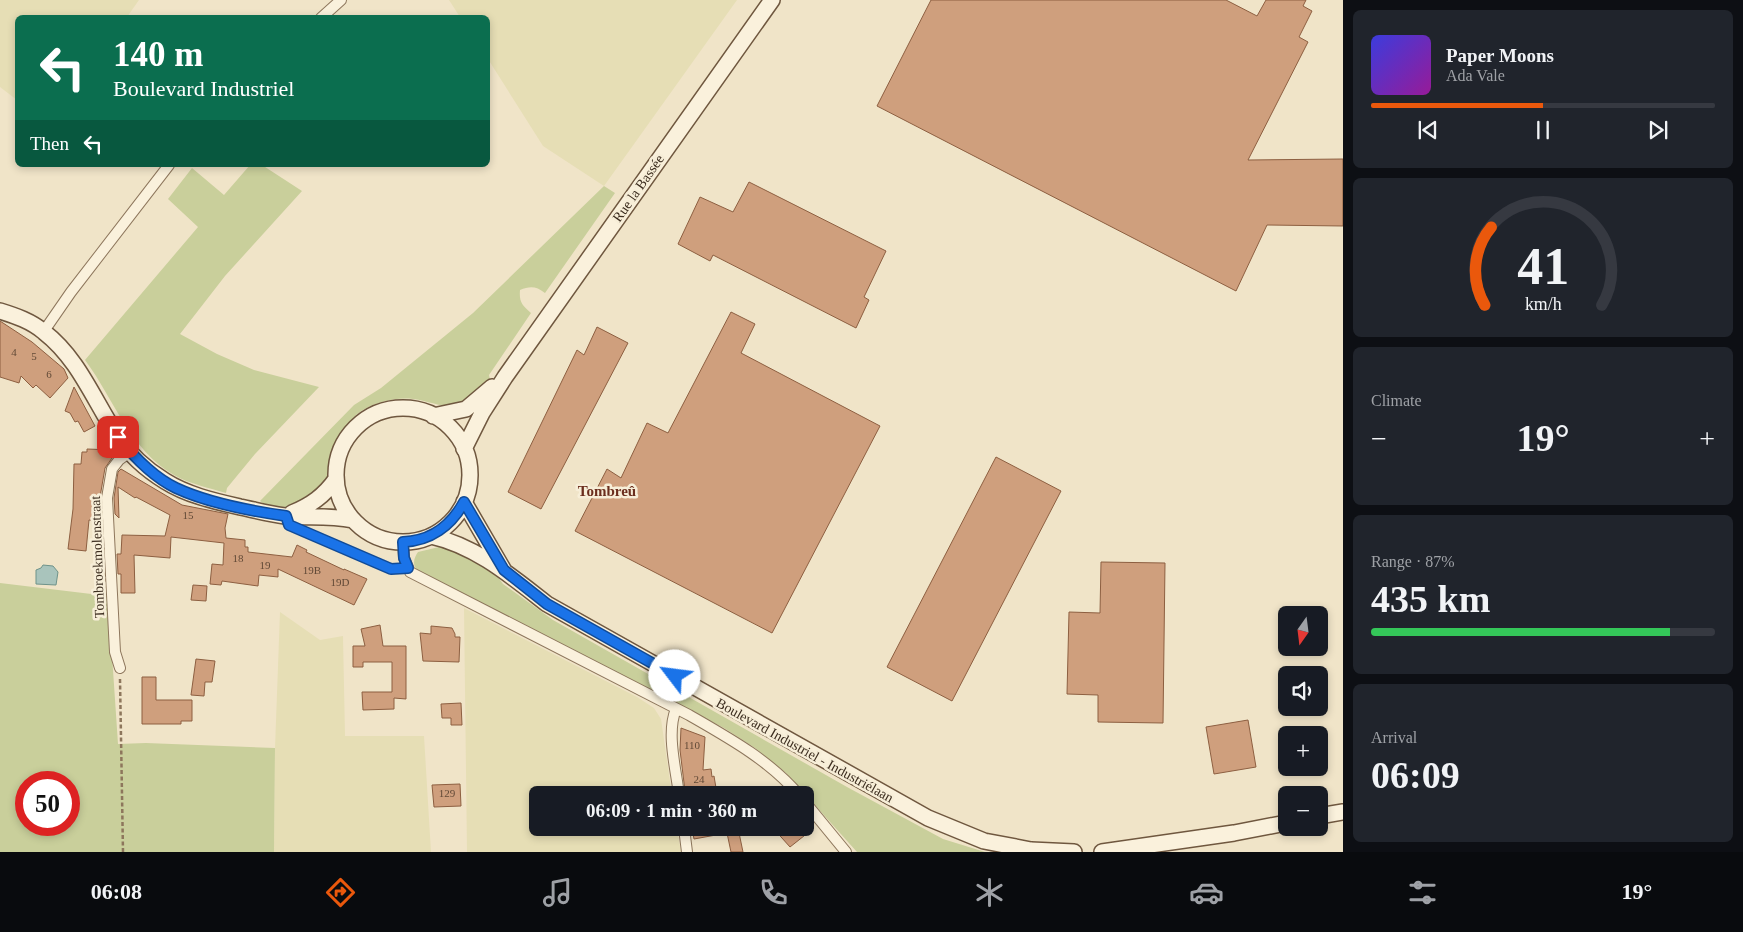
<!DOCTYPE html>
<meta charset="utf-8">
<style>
:root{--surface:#171b24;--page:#20242c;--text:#f1f3f6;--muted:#9ea1a6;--line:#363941;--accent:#ea580c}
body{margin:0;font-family:"Times New Roman",serif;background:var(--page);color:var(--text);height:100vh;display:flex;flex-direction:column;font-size:19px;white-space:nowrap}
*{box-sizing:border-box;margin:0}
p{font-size:16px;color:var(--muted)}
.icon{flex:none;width:28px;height:28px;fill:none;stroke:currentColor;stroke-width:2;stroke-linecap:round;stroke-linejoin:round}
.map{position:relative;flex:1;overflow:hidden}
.panel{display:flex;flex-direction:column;gap:10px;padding:10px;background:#0d0f14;width:400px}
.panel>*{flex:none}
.banner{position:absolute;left:15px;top:15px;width:475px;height:152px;border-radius:8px;box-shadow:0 2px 8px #0003;background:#0b6e4f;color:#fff;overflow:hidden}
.needle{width:32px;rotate:194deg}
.buttons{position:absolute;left:1278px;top:606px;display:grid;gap:10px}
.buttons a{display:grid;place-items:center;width:50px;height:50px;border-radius:8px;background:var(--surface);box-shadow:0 2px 8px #0003;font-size:25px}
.speed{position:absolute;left:15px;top:771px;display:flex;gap:10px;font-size:25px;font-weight:700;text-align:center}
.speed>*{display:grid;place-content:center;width:65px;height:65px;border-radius:50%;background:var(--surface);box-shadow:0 2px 8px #0003;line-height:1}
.speed .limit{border:8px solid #d22;background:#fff;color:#111}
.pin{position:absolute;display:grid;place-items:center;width:42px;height:42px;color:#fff;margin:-21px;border-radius:10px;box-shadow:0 2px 8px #0006}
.me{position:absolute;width:55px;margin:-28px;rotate:300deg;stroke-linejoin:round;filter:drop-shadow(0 0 4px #0008)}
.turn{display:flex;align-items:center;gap:18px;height:105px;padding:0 15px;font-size:22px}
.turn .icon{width:65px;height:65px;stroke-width:2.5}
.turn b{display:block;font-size:35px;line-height:42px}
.then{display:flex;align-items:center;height:48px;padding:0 15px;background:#0003;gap:10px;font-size:19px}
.big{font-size:38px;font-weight:700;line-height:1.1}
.panel .card{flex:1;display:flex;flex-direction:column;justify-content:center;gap:8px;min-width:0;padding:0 18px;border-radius:8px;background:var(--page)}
.panel .dial{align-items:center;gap:0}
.dial svg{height:130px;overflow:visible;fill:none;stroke:var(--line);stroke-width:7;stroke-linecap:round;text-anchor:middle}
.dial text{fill:var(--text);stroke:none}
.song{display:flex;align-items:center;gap:15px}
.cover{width:60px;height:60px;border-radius:8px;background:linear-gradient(135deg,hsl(240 70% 55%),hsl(300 70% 35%))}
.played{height:5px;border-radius:2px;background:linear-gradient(90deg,var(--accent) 50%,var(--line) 50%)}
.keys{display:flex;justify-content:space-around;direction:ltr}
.heat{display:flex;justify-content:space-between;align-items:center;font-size:28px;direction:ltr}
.charge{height:8px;border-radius:4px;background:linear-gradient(90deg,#34c759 87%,var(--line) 0)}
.trip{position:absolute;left:529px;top:786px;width:285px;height:50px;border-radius:8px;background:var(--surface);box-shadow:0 2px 8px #0003;font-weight:700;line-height:50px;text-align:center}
.tab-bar{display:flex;height:80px;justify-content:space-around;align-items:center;background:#090b0e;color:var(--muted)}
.tab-bar .icon{width:35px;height:35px}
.tab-bar .on{color:var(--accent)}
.tab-bar b{font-size:22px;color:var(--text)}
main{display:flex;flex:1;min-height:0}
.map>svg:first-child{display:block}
</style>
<main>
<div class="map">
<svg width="1343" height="852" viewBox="0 0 1343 852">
<rect width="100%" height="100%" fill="#f0e4c8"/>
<!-- farmland -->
<path fill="#e6deb5" d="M0 0H139L127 17 18 18 17 100 0 87Z
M449 0H737L604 186 543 146 488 59V18L460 17Z
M464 608 637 697 654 708 661 719 672 795H538V828H677L681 852H467Z
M280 612 320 640 343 636 345 736H424L431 852H274L275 748Z"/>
<!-- green -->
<path fill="#c9cf9b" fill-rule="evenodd" d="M250 165H262L302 191 225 276 180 334 217 354 254 370 319 387 255 454 227 488 226 493C209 488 190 484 174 475 130 450 114 399 85 360L198 227 168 199 192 168 224 195Z
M604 186 615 193 545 293C536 286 530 286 520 290 519 302 522 305 531 313L489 375 490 380C484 386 478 396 472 400 448 413 437 402 413 399 395 397 370 403 356 415 346 425 335 439 332 453 329 462 331 472 328 480 326 486 320 489 315 493 298 505 280 515 260 501L354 405 381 388 473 313Z
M439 547 465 552 495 573 503 584 553 620 847 787 943 839 985 852H857L786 773 755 748 724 728 417 570C412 564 414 558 418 552Z
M0 583 108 596 118 744 146 743 275 748 274 852H0ZM26 782H69V825H26Z"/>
<!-- water -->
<path fill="#a9c4bc" stroke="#6f938a" d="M43 565 53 566 58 572 56 585 36 584V570L41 568Z"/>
<!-- building -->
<path fill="#cf9f7d" stroke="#8d5f41" d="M931 0H1226L1257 16 1266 0H1306L1303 6 1312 11 1299 37 1308 42 1248 160 1343 159V226L1267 225 1236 291 877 106Z
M749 182 886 251 864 297 869 300 856 328 713 255 710 261 678 244 700 197 733 212Z
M731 312 755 324 741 353 880 426 772 633 575 531 607 469 621 478 647 423 668 433Z
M0 321 32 342 64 369 68 378 50 398 36 385 33 388 21 376 19 383 0 377Z
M597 327 628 343 541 509 508 492 577 350 584 355Z
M74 387 95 426 84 432 78 421 75 422 70 413 65 411Z
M87 449 113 450 112 458 105 468 100 497V521L89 520 86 551 68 549 73 509 74 464H81L82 452H87Z
M996 457 1061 491 952 701 887 667Z
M121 469 182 505 228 514 225 528 226 538 245 540V547H248V552L292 557 297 545 307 550 306 552 344 570V569L367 579 354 605 278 569V577L259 575 258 586 222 581 221 585 210 584 212 564 223 565 224 543 171 537 170 558 134 555 135 593H121V574H118L117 554H121L122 535 165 536 170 515 136 497 135 498 118 487 119 518 115 514 114 498 118 472Z
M1101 562 1165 563 1163 723 1098 722V695L1067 694 1069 612 1100 613Z
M193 585 207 586 206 601 191 600Z
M380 625 383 646H406V699L394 698V709L363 710 362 692H392V662H363V667H353V646H365L361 629Z
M431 626 452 628 455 634V637H460L459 662 423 661 420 633 431 634Z
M196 659 215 661 212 682H205L204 696 191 695Z
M142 677H156V700H192V721H181V724H142Z
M461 703 462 725H451V718H442L441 704Z
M1248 720 1256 767 1214 774 1206 727Z
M681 728 705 737 703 770 711 769 712 777 714 776 716 788 685 791 680 750Z
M460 784 461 806 434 807 432 785Z
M692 828H738L743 852H731L727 833 694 839Z
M773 828H814L790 847Z"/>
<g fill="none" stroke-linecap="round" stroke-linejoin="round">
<!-- lane casing -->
<g stroke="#8d765c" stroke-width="8">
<path id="lane" d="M287 519 289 525 391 569 407 568"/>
</g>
<!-- street casing -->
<g stroke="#8d765c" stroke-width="12">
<path id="street" d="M321 18 341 0
M44 331 71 292 169 165
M403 542 404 558 410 572 689 715C729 738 769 760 799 795
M120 668 115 652 107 498 112 469 119 460 130 452
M676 709C666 733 676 769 679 795
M805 802 846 852
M684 828 687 852"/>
</g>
<!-- secondary casing -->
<g stroke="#6f573f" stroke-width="18">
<path id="secondary" d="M0 311C16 316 31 321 44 332 79 359 94 401 118 437 130 455 147 470 165 481 187 495 214 501 240 507 255 510 269 514 285 516 308 518 328 515 353 520
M336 475a67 67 0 1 1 134 0a67 67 0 1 1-134 0Z
M433 416 466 409 492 387
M464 449 482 413 505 377 772 0
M464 502 503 569
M292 513C311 505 324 496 336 479
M431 536C476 546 511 576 547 604L928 818 984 841 1031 850 1074 852
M1319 816 1343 812
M1102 852 1234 833 1286 823"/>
</g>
<!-- path -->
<path stroke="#8d765c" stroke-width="2.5" stroke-dasharray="4 2.5" stroke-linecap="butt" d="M120 679 123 852"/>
<!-- lane -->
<use href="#lane" stroke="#faf1dc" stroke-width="5"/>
<!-- street -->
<use href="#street" stroke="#faf1dc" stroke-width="10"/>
<!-- secondary -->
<use href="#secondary" stroke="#faf1dc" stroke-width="15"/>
</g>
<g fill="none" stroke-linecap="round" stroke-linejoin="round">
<!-- route casing -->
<g stroke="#114b97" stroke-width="12">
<path id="route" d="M118 437C134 457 153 477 176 488 208 503 251 511 286 516L289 525 391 569 408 568 404 558 403 542C430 541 451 526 464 502L504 570 547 604 675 676"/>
</g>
<!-- route -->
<use href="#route" stroke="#1a73e8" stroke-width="9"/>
</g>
<g text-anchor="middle" stroke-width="5" stroke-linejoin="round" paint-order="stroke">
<!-- number labels -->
<g font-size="11" fill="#624a37">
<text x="14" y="356">4</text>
<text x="34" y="360">5</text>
<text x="49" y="378">6</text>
<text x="188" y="519">15</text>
<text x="238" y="562">18</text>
<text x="265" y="569">19</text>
<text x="312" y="574">19B</text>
<text x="340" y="586">19D</text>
<text x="692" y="749">110</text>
<text x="699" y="783">24</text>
<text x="447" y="797">129</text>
</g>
<!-- street labels -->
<g font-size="14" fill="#3d2e20" stroke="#f7eed8">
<text transform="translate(638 188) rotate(-55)" y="5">Rue la Bassée</text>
<text transform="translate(97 557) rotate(-92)" y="5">Tombroekmolenstraat</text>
<text transform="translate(805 750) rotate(29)" y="5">Boulevard Industriel - Industriélaan</text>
</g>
<!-- neighbourhood labels -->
<g font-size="15" font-weight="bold" fill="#6b2e1e" stroke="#f7eed8">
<text x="607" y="496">Tombreû</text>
</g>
</g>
</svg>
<div class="buttons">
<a><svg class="needle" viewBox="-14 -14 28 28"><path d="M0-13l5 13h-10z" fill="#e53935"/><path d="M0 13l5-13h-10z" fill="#9ea1a6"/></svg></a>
<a><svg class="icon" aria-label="sound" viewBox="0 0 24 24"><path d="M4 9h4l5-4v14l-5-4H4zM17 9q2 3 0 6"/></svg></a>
<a>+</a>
<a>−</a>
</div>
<div class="speed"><div class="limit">50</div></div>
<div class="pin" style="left:118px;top:437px;background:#d93025"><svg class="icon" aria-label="arrive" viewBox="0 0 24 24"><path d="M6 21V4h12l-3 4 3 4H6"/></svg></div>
<svg class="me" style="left:675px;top:676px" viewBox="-20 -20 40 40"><circle r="19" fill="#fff"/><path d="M0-13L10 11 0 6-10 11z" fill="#1a73e8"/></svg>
<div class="trip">06:09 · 1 min · 360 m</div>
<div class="banner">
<div class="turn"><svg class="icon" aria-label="left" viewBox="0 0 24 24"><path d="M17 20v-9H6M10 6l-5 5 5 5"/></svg><div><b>140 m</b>Boulevard Industriel</div></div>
<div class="then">Then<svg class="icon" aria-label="left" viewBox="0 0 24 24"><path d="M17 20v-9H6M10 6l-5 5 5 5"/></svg></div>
</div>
</div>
<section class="panel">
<div class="card">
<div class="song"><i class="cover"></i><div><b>Paper Moons</b><p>Ada Vale</p></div></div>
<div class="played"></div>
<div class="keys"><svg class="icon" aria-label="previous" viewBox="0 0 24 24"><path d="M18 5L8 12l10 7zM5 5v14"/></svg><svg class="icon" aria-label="pause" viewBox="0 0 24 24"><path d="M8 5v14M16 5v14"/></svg><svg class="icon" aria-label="next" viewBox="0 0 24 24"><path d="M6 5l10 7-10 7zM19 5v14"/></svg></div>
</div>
<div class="card dial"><svg viewBox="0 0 100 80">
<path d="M14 69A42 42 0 1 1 86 69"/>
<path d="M14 69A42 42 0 0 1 18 21" stroke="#ea580c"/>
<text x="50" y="56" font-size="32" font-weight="700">41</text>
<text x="50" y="72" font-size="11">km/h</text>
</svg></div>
<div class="card"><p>Climate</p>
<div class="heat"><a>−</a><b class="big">19°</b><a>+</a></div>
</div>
<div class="card"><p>Range · 87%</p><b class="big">435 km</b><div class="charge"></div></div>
<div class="card"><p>Arrival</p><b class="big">06:09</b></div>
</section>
</main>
<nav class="tab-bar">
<b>06:08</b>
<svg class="icon on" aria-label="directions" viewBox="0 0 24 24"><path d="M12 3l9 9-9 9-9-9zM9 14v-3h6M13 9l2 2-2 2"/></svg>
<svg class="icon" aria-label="music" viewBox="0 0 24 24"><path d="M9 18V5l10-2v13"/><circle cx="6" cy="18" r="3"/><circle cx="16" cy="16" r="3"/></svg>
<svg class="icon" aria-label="phone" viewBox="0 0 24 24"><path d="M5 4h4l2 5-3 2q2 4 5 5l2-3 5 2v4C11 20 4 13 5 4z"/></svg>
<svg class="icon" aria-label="climate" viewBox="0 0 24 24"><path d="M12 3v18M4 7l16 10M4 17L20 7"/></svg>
<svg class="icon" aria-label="car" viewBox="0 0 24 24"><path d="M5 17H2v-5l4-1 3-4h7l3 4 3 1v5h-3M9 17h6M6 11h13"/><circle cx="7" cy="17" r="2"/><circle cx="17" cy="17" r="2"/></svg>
<svg class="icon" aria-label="filters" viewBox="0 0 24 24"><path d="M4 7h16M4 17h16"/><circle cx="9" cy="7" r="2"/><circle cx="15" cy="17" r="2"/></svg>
<b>19°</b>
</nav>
